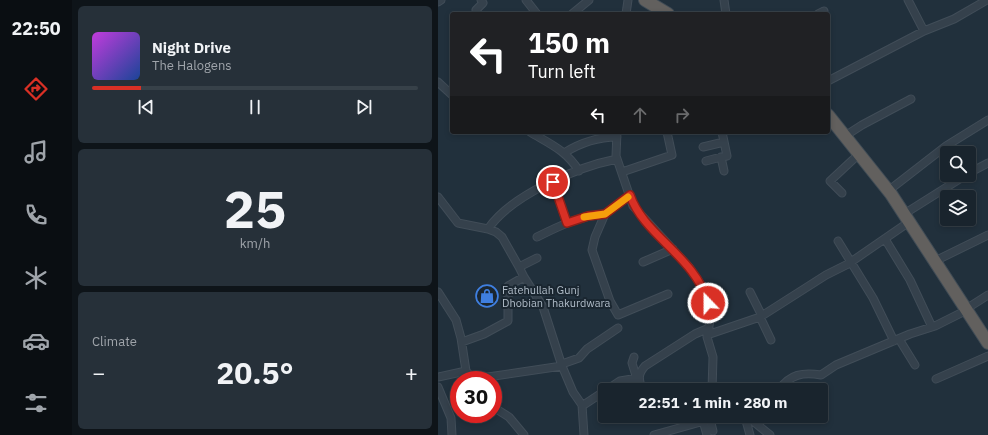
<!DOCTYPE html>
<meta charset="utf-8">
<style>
:root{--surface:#19242d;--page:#263039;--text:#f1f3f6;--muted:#9fa4aa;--line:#374149;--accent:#d93025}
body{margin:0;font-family:"IBM Plex Sans",sans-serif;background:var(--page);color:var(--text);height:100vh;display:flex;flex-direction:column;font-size:15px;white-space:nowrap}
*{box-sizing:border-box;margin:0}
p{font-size:13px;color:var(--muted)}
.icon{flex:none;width:22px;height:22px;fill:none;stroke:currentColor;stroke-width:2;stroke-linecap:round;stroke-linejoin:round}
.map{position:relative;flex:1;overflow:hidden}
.sheet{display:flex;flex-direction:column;gap:6px;padding:6px;background:#0e1419;width:366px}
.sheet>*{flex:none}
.guide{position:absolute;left:12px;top:12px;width:380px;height:122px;border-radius:4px;box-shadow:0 2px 6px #0003,0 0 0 1px var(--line);background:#202124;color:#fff;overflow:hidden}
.tools{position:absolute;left:502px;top:146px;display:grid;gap:8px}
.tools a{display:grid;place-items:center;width:36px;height:36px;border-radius:4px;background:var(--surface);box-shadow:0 2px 6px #0003,0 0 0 1px var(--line);font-size:20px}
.speed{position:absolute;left:12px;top:371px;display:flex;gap:8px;font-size:20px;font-weight:700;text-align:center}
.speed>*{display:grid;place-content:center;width:52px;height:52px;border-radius:50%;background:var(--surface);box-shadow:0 2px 6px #0003,0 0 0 1px var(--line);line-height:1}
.speed .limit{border:6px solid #d22;background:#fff;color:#111}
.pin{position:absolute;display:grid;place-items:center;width:34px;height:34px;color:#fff;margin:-17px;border:2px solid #fff;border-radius:50%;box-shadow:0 1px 4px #0007}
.me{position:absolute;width:44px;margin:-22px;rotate:338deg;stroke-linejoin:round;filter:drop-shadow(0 0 3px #0008)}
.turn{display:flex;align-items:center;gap:14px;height:84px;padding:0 12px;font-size:18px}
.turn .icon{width:52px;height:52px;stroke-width:2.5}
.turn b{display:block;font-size:28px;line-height:34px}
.lanes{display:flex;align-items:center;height:38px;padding:0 12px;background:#0003;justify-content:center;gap:20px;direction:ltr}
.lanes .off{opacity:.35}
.big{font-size:30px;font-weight:800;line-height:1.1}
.sheet .card{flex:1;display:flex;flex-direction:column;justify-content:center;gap:6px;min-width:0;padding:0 14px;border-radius:6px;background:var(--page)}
.sheet .dial{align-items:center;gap:0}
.dial b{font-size:52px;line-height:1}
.song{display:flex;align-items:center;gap:12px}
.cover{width:48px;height:48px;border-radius:6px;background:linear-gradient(135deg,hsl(290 70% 55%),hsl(220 70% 35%))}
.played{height:4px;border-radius:2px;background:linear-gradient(90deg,var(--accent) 15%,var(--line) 15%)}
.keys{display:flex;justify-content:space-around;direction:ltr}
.heat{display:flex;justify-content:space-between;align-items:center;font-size:22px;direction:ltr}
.trip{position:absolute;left:160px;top:383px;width:230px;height:40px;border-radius:4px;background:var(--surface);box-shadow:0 2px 6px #0003,0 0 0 1px var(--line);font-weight:800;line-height:40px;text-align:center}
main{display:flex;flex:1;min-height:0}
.dock{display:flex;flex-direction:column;width:72px;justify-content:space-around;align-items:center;background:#0a0e12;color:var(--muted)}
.dock .icon{width:28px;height:28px}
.dock .selected{color:var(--accent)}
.dock b{font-size:18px;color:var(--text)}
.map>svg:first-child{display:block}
</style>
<main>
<nav class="dock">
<b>22:50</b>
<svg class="icon selected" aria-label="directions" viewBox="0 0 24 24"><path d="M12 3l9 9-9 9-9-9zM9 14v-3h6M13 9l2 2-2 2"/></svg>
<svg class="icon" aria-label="music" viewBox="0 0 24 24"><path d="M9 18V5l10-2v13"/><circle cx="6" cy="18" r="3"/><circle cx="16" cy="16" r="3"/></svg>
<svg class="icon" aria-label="phone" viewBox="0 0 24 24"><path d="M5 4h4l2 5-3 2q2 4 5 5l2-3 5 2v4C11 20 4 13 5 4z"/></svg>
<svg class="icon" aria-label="climate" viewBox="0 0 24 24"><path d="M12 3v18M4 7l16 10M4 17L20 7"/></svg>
<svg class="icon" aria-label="car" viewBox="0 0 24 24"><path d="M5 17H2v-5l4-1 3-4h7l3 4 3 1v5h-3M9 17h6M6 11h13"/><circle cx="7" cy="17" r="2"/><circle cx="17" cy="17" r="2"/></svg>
<svg class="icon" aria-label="filters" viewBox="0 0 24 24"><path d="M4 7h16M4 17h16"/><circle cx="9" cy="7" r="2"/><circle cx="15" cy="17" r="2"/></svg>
</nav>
<section class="sheet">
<div class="card">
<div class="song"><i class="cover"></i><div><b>Night Drive</b><p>The Halogens</p></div></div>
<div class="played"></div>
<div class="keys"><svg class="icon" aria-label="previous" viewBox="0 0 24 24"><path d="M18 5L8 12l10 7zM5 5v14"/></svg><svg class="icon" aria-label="pause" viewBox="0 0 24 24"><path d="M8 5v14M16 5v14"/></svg><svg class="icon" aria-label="next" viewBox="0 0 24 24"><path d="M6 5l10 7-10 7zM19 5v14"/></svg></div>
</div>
<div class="card dial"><b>25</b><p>km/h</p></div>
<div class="card"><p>Climate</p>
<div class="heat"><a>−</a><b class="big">20.5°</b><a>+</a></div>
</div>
</section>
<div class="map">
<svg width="550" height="435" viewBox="0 0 550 435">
<rect width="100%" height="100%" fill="#21303c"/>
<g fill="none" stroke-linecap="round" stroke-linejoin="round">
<!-- minor casing -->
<g stroke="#414d58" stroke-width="9">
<path id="minor" d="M88 0 99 14
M286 0 288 14
M470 0 486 31
M0 2 3 0
M40 14 38 10 45 3 43 0
M134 14 151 0
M188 14 190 0
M380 14 386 11
M390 81 486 31 516 19 549 0
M0 82 14 95
M92 132C112 144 128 150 141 171
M179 132 178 156 195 206 251 267 267 291 273 315 269 337 275 357 274 390
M284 132 289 156 283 157 286 171
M407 136 424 125 473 99
M265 147 286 142
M126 153C142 143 160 137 179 137
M268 161 283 157
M184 172 234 155 229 132
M531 173 550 163
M115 182 129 223
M450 191 508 146 550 120
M404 193 392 181 421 154
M192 195 167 214 157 237 154 250 172 301 180 315 230 294
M0 197 20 223 50 229 58 232 64 237 81 267
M466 214 528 175
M50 229C73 195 139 167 179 159
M99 237C121 226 142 216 167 214
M447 239 472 280 494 327
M400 241 435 298 456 341
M497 261 550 235
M205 262 235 249
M86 277 105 307 124 366
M0 292 18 320 23 338 28 371 36 380
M312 292 324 316
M528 309 550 295
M322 317 333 340
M269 335 322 317 388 275 410 264 471 222
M461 339 477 365
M24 342 46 334 70 321V286L86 277 81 267 99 258
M196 357 194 363 199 379
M124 364 141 358 149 349 180 328
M0 377 28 371
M36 379 124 366 135 392 144 405 146 435
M498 379 550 356
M0 387 13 418 14 435
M204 390C201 379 199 375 207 366L257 334 271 328
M341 390C352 374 365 372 383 375L398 365 472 334 497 326 529 310
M144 406 182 381 200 378
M55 407 71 417 86 435
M292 416 310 417 332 435
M307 417 312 435
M272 419 275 431
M265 421 269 435
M216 435 284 416"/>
</g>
<!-- trunk casing -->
<g stroke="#404c56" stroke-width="14">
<path id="trunk" d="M207 0 230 14
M390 115 453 194 550 343"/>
</g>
<!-- minor -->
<use href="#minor" stroke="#35414c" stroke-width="7"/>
<!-- trunk -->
<use href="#trunk" stroke="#62605e" stroke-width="12"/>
</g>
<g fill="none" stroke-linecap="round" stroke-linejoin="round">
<!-- route casing -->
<g stroke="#8d1f18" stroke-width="10">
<path id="route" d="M115 182 129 223 150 216 167 214 192 195C206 236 257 256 270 303"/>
</g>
<!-- route -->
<use href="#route" stroke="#d93025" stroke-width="7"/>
<!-- slow -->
<path stroke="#f59e0b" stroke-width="7" d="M146 217 167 214 190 197"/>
</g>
<!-- icons -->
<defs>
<g id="shop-ring" transform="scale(1.15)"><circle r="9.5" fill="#1a2630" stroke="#3f7fe0" stroke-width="1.5"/><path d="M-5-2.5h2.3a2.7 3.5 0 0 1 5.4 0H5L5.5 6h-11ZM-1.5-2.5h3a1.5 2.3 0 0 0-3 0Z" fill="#3f7fe0"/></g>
</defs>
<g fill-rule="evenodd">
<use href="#shop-ring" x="49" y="296"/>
</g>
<g text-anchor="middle" stroke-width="4" stroke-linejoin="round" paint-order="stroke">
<!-- poi labels -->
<g font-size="11" fill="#b0bcc8" stroke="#1a2630" text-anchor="start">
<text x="64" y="294">Fatehullah Gunj<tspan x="64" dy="13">Dhobian Thakurdwara</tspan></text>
</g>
</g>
</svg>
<div class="tools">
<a><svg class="icon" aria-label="search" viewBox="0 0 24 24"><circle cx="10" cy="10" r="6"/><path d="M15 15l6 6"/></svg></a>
<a><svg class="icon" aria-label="layers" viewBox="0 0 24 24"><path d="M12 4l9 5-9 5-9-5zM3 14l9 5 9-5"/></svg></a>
</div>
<div class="speed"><div class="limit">30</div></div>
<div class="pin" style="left:115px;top:182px;background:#d93025"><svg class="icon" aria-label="arrive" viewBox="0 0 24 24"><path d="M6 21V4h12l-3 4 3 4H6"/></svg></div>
<svg class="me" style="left:270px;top:303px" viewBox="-20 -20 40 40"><circle r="17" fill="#d93025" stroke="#fff" stroke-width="3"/><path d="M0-11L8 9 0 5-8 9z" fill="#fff"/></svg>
<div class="trip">22:51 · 1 min · 280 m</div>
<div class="guide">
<div class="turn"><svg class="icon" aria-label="left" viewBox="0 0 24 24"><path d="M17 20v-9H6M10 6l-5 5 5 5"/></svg><div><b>150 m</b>Turn left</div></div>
<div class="lanes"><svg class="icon" aria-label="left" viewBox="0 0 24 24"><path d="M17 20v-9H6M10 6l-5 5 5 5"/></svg><svg class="icon off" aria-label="ahead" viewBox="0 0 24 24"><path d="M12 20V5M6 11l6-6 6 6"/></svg><svg class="icon off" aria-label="right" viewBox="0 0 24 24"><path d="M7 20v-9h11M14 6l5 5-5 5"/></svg></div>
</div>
</div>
</main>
